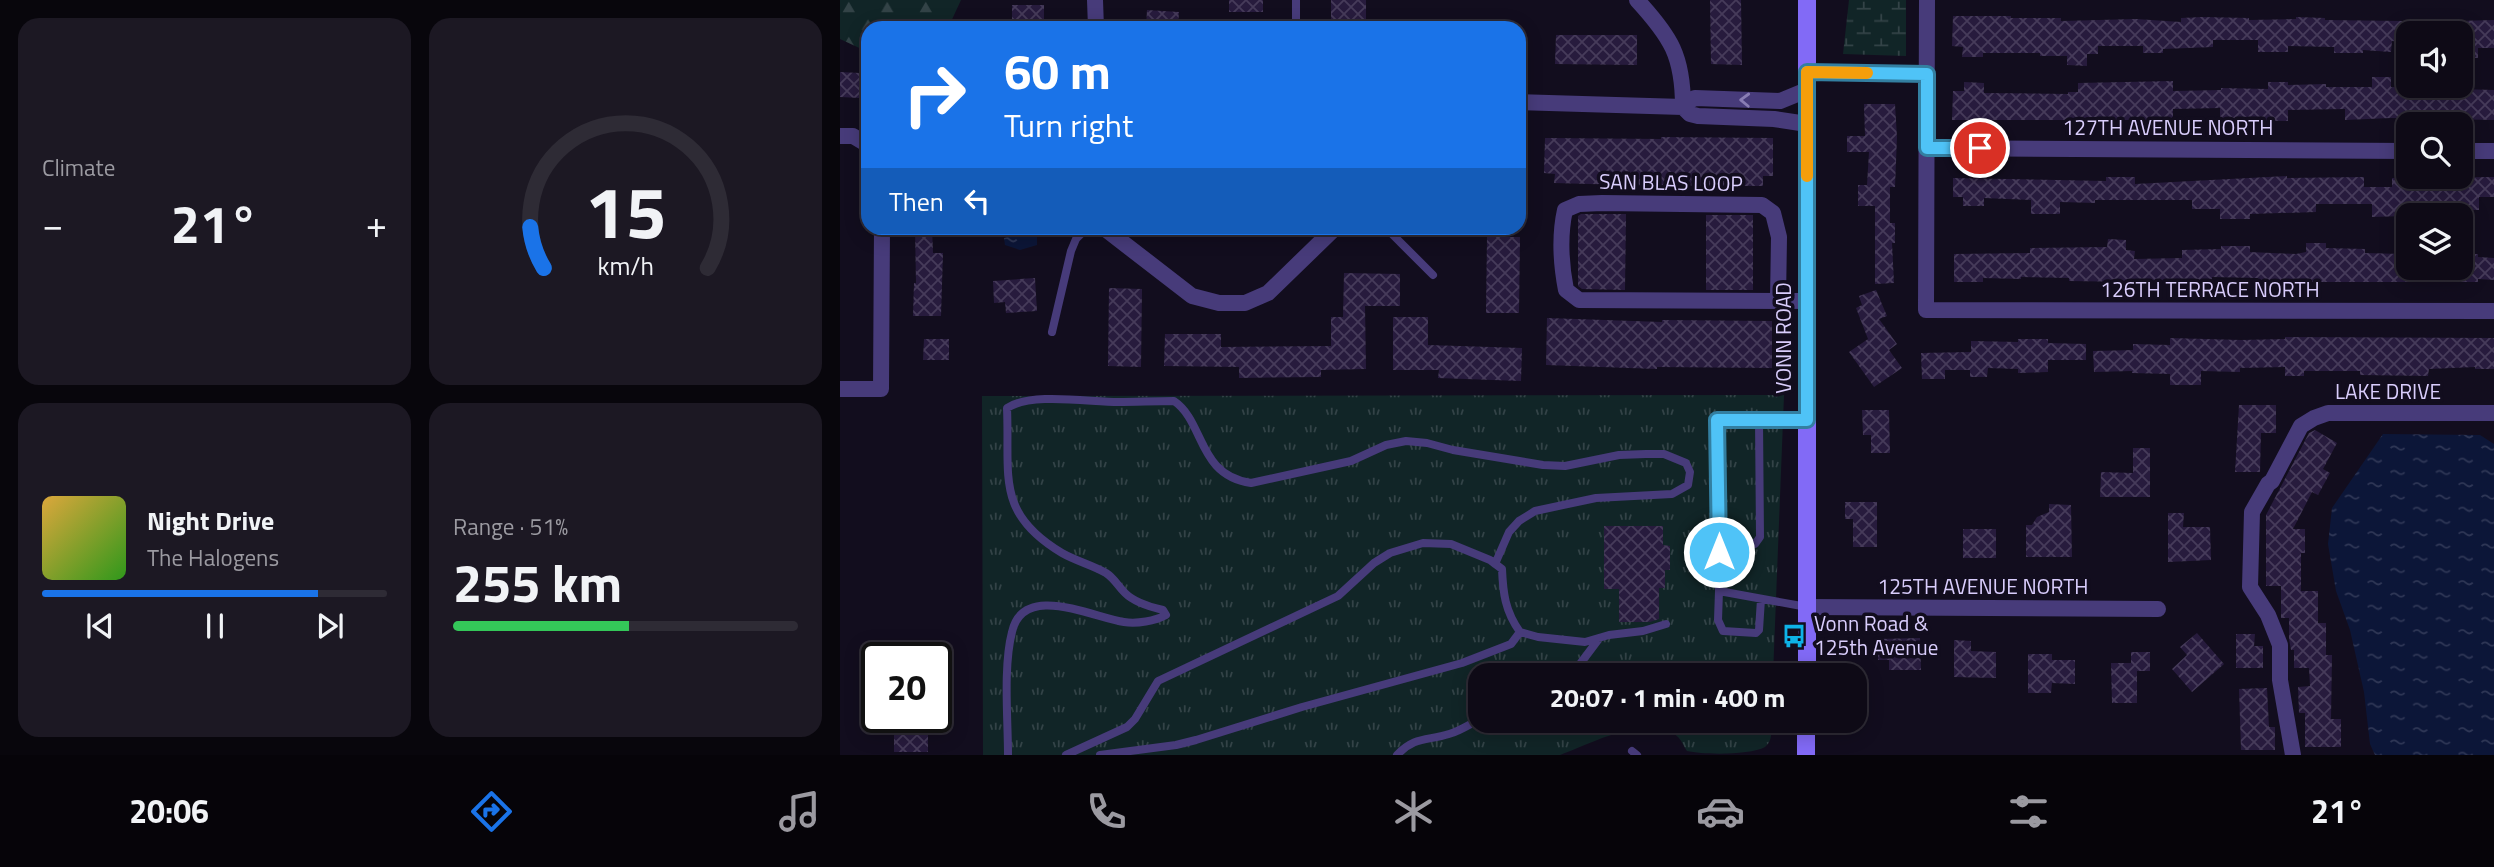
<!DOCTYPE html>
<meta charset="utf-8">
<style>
:root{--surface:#0e0a16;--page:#1c1823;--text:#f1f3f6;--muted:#9b9aa1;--line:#2e2b35;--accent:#1a73e8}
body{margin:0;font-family:"Titillium Web",sans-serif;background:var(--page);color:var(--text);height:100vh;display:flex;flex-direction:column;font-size:26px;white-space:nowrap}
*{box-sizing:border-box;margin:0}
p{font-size:23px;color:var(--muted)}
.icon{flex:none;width:38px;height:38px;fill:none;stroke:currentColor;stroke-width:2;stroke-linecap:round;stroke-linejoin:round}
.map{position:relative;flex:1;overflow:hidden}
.sheet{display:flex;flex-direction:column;gap:18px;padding:18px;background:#08060c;width:840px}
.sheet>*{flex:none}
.banner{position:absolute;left:21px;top:21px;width:665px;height:214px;border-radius:21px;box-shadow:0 4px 18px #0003,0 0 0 2px var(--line);background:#1a73e8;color:#fff;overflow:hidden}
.controls{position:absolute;left:1556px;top:21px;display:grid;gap:14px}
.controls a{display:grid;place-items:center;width:77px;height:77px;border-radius:14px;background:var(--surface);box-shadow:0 4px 18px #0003,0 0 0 2px var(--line);font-size:35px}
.speed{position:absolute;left:21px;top:642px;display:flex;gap:14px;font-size:35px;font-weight:700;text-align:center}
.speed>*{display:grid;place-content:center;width:91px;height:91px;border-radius:50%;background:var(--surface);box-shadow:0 4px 18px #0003,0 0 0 2px var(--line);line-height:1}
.speed .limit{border:4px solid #111;border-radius:10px;background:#fff;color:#111}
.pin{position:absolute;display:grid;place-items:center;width:60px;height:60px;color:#fff;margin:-30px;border:4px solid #fff;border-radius:50%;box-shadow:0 2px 7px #0007}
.me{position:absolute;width:77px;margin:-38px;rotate:0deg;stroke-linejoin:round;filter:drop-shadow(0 0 5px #0008)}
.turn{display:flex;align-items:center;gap:24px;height:147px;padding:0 28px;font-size:32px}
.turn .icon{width:91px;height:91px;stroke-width:2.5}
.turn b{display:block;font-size:49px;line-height:60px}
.then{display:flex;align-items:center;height:66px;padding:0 28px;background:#0003;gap:14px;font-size:26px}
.big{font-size:52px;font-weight:700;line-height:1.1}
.sheet .widget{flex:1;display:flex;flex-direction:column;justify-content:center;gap:10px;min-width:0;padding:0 24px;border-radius:21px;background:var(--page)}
.sheet .dial{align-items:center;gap:0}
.dial svg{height:182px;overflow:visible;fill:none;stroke:var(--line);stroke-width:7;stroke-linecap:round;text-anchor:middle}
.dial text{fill:var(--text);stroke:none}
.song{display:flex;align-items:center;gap:21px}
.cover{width:84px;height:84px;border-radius:10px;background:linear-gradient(135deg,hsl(40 70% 55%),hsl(110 70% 35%))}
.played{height:7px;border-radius:4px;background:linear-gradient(90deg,var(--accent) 80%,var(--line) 80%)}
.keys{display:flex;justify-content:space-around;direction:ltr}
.heat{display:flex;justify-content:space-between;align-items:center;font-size:38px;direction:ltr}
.charge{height:10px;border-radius:5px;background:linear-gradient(90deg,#34c759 51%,var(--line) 0)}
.sheet .tiles{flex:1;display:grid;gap:18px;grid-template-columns:repeat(2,1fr)}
.trip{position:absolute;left:628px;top:663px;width:399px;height:70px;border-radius:21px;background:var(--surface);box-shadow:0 4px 18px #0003,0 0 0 2px var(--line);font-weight:700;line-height:70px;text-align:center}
.tabs{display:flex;height:112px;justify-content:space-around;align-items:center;background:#060409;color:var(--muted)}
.tabs .icon{width:49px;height:49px}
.tabs .selected{color:var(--accent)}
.tabs b{font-size:32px;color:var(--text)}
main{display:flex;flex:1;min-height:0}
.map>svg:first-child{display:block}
</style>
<main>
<section class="sheet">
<div class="tiles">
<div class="widget"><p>Climate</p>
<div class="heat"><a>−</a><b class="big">21°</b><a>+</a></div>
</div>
<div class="widget dial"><svg viewBox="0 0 100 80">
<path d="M14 69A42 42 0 1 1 86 69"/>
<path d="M14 69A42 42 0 0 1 8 51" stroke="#1a73e8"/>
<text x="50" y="56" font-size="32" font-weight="700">15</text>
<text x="50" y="72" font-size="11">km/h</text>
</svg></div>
<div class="widget">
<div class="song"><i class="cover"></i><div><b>Night Drive</b><p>The Halogens</p></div></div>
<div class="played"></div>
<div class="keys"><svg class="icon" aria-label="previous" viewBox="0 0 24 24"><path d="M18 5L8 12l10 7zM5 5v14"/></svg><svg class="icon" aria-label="pause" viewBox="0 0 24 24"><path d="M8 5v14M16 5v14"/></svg><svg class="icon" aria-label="next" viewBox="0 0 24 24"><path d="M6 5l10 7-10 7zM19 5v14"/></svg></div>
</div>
<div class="widget"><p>Range · 51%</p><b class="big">255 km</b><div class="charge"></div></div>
</div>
</section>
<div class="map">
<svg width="1654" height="755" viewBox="0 0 1654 755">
<defs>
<pattern id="grass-tufts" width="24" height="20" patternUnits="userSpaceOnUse" patternTransform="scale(1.75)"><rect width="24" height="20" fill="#112527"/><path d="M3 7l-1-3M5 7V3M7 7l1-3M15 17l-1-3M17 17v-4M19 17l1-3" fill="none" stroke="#334347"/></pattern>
<pattern id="forest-firs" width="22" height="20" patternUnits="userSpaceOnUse" patternTransform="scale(1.75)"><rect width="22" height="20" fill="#112527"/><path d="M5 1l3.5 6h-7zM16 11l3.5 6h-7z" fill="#334347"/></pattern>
<pattern id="wetland-marsh" width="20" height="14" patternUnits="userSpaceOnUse" patternTransform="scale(1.75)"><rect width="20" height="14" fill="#112527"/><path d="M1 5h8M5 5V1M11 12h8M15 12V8" fill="none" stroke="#334347"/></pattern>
<pattern id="water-ripples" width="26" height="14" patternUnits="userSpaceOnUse" patternTransform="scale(1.75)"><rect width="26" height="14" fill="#0c1638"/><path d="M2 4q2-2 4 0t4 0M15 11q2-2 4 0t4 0" fill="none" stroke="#2f3756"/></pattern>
<pattern id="building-cross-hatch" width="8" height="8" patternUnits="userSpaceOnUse" patternTransform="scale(1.75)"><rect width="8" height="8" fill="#271b3d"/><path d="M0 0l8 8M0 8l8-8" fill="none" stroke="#463b5a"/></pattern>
</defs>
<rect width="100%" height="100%" fill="#120d1e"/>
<!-- grass -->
<path fill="url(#grass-tufts)" d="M944 395 933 675 640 676V721H931C931 731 933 741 925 747 910 755 865 755 847 751 844 747 842 741 838 737 811 711 750 744 720 755H143L142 396Z"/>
<!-- forest -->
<path fill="url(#forest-firs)" d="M0 0H121L108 28H28V52L0 39Z"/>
<!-- wetland -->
<path fill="url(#wetland-marsh)" d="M1009 0H1066V56L1003 54Z"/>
<!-- water -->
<path fill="url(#water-ripples)" d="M197 228V245L180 250 165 245 164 238 168 237 170 229Z
M1543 434 1640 435 1654 444V755H1535L1530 744 1524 692 1510 630 1496 591 1488 544 1492 508Z"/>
<!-- building -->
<path fill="url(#building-cross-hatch)" d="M389 0H423V12H389Z
M491 0H526V20L491 21Z
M870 0H901L902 65 871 64Z
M172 5H204V28H172Z
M307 10 339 12 338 28H306Z
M1113 16H1171V18H1221V21L1296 19 1341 22V18L1362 17 1409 18V20L1456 19V17L1485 18V20L1563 21 1562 42 1552 41 1551 52 1523 50V53H1494V47L1448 46V52H1418V40H1373V47L1323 49V53H1303V46H1258V54H1247V66L1227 65V56H1200V53H1143V57H1122L1123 47 1112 46Z
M1654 20V48H1638V58H1620V33H1618V21Z
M716 35H797V65L715 64Z
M0 72 20 73 19 98 0 97Z
M1532 77H1551V87L1654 90V120L1551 118 1505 120V109L1448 110V121L1380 120V108L1333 109V120H1112L1113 91H1124V82L1144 83V93L1228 94V92H1238V83L1333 81V91L1381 90V88L1428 89V82H1448V85L1486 84V87H1532Z
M1024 104H1055L1057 137 1055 187H1050V223H1055V243H1052L1054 283 1035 284V206H1018V185H1027L1029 152H1007V136H1025Z
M821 137 933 138V176H923V186H821L714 183 715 174 704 173 705 138 821 139Z
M1447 176V178L1524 177V187H1552V178L1654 177V197H1639V210H1601V215L1532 217V204H1476V212L1410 214V219H1380V209H1352V200H1255V203L1220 202V214H1191V200L1144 198V206H1123V197H1113V178L1266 181V177H1295V184Z
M741 214H786L785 290 742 289 738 286V216Z
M866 215H913V290H866Z
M75 228H92L93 253H103L101 316H73L74 283H76Z
M647 237H680L679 313H646Z
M1268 239 1286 240V250L1295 251 1294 259 1342 258V250L1381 249V246H1410V252L1456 254 1466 252V243H1486V248L1525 249V253L1562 254V268H1620V254H1638V257L1654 258V280L1638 279V282H1447L1418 281V278L1372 277V281L1294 280V282L1229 281V278L1181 277V279L1143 278V282H1114V254L1190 253V248L1267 247Z
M504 273 560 274V306H525L526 369 481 370V377L399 378V367L324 366 325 334H381V347L491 346V317H503Z
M195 278 197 311 166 313 165 302 154 303 153 281Z
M269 288 302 289 301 367 268 366Z
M1036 290 1047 316 1039 319 1057 344 1049 350 1062 368 1034 387 1009 352 1028 339 1016 308 1022 305 1019 296Z
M553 317H588V345L682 348 681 381 598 378 599 370H553Z
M707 318 822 322V320L932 321V368L817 367V369L706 365Z
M1445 337 1654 338V369H1635V367L1589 369 1588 376 1520 375V371H1464V376H1445V367L1400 368V372L1361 371V385H1330V374L1292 373V371L1254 372 1253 351 1293 350V344L1330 345V338L1401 340 1445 339Z
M84 339H109V360H83Z
M1178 339H1208V343L1246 344V360H1208V372L1178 373V369L1148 368 1147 377H1130V370H1105V379H1082L1081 353 1131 352V341L1178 342Z
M1399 405H1436V433H1421L1420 472H1395Z
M1022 410H1049L1050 453H1031V435H1023Z
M1475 430 1497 443 1483 469 1490 473 1478 495 1472 492 1453 529H1465V553H1461V591H1478V623H1486V655H1492L1491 719H1501V747H1465V713H1459L1458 687 1470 686 1469 668H1454V650H1451L1449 639V618H1441V586H1426V515L1469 433Z
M1293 448H1310V497H1260L1261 472 1293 473Z
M1005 502H1037V547H1013V519H1005Z
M1209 504 1231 505 1232 557H1186V525H1192L1197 517 1209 512Z
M1328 513H1344L1343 527H1370L1371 560 1328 562Z
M764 526H823V545L830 546V570H825V588H819V619L810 622H779V589H764Z
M1123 529H1156V558H1123Z
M1357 633 1384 664 1352 692 1332 669 1347 655 1340 647Z
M1396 634H1415L1414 646H1423V668H1396Z
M1080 638 1081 670H1049V660H1038V639Z
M1114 640 1131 641V651L1156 652V678L1114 677Z
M1291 652H1310V671H1297V703H1272L1271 663H1291Z
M1188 654H1212V660H1235V684L1212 683 1211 693H1188Z
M1427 688 1429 727H1435V750H1401L1399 689Z
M54 728H88V752H54Z"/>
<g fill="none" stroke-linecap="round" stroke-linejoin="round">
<!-- lane -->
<path stroke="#473b7a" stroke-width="8" d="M456 28V0
M546 228 593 275
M212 332 231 251 236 239 247 228
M967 420H878L879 591 967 607
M879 533 915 544 920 537 919 420
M879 591 878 620 883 631 916 633 919 630 921 599
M721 676 740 664 758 640
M792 751 797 755
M168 755C168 719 163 667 172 632 183 582 252 617 284 622 297 624 315 621 326 615L323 610C310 607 294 602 285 593 278 586 274 578 266 573 252 565 236 561 222 553 155 513 170 476 167 408 191 392 249 402 278 402 296 402 315 401 334 401 365 422 357 475 411 483L511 461 546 445 566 441 587 443 613 450 703 465 725 466 779 455 806 454H824L846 463 850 472 848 485 832 494 756 498 695 511 679 521 669 532 655 564
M226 755 287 727 295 719 318 681 498 596 534 563 550 553 583 543 611 544 650 560 662 569C663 593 665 611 680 632L698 637 745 642 769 635 803 631 826 624
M260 755 336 745 356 740 462 707 622 663 671 644 680 632
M557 755C575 736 587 741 609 734 620 731 630 724 640 719"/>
<!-- street -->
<path stroke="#473b7a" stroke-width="16" d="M255 0 256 28
M1087 0 1086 310 1654 311
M967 72 1087 74
M679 102 843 107C843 56 831 37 797 0
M967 124 934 119 858 116 850 114 843 107 849 101 855 98 940 101 967 90
M0 136H13L28 145
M1087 148 1568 151
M1620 151H1654
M264 228 352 296 379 303H405L428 293 495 228
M938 300 939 237 933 213 922 205 762 203 739 204 725 210C719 237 721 264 726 290L739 300 967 301
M0 389H41L42 228
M967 607 1318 609
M1453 755 1440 680V645L1428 615 1410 587 1412 512 1428 484 1432 481 1461 426 1474 418 1488 413H1654"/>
<!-- secondary -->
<path stroke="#826af6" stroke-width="18" d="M967 676V0
M966 755V721"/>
</g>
<!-- one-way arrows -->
<defs><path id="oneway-chevron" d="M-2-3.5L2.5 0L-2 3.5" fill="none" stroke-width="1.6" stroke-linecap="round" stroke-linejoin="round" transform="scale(1.75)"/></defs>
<use stroke="#897db4" href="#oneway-chevron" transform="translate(905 100) rotate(-178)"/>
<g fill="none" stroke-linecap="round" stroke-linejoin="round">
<!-- route casing -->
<g stroke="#337fa1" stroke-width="18">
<path id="route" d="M879 552 877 420H967V72L1087 74V148H1140"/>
</g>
<!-- route -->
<use href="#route" stroke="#4fc3f7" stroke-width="12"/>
<!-- slow -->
<path stroke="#f59e0b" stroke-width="12" d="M967 176V72L1027 73"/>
</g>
<!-- icons -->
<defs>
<g id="bus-bare" transform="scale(1.89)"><path d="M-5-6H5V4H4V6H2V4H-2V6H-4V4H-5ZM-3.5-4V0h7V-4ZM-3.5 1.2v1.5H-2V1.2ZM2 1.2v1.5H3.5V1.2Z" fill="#0eb2e7" stroke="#120d1e" stroke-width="2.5" paint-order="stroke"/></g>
</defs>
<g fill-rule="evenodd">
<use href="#bus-bare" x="954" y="636"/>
</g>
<g text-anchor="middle" stroke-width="7" stroke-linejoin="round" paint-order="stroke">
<!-- street labels -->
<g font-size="21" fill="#d9cdfc" stroke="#120d1e">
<text x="1328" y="135">127TH AVENUE NORTH</text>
<text transform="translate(831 183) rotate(1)" y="7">SAN BLAS LOOP</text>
<text x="1370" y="297">126TH TERRACE NORTH</text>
<text transform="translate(944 338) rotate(-90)" y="7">VONN ROAD</text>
<text x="1548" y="399">LAKE DRIVE</text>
<text x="1143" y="594">125TH AVENUE NORTH</text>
</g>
<!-- poi labels -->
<g font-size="21" fill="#d9cdfc" stroke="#120d1e" text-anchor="start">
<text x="974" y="631">Vonn Road &amp;<tspan x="974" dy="24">125th Avenue</tspan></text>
</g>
</g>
</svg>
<div class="controls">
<a><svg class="icon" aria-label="sound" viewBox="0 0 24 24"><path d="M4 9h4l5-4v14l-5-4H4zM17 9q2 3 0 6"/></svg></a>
<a><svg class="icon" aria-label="search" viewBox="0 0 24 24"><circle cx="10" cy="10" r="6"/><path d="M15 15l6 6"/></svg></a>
<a><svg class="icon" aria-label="layers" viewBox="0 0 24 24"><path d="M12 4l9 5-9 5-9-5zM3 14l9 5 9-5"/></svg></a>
</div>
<div class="speed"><div class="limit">20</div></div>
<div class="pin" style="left:1140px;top:148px;background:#d93025"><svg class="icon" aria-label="arrive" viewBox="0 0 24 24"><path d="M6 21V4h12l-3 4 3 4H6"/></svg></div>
<svg class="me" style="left:879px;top:552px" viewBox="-20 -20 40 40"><circle r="17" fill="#4fc3f7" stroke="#fff" stroke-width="3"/><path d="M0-11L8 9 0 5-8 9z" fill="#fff"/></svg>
<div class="trip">20:07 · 1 min · 400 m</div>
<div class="banner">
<div class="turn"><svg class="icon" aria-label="right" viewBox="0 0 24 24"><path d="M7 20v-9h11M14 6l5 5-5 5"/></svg><div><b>60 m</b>Turn right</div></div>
<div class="then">Then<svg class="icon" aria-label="left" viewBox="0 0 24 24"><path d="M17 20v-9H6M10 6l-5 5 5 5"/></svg></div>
</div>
</div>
</main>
<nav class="tabs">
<b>20:06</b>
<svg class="icon selected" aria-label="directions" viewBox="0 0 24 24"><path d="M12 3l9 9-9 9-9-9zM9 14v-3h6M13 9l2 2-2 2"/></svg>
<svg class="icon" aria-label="music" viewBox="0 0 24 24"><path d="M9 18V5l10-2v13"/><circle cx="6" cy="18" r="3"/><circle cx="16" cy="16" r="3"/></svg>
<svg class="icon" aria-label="phone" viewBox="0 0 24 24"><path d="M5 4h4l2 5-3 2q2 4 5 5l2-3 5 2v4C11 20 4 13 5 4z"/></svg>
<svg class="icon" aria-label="climate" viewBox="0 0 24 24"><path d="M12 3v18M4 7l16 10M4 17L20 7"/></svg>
<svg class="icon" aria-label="car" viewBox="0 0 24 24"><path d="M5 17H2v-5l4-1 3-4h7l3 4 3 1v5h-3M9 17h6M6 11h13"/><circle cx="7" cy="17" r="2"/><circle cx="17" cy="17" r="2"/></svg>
<svg class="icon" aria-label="filters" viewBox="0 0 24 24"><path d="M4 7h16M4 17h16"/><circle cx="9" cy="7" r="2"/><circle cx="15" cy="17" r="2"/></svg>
<b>21°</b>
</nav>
